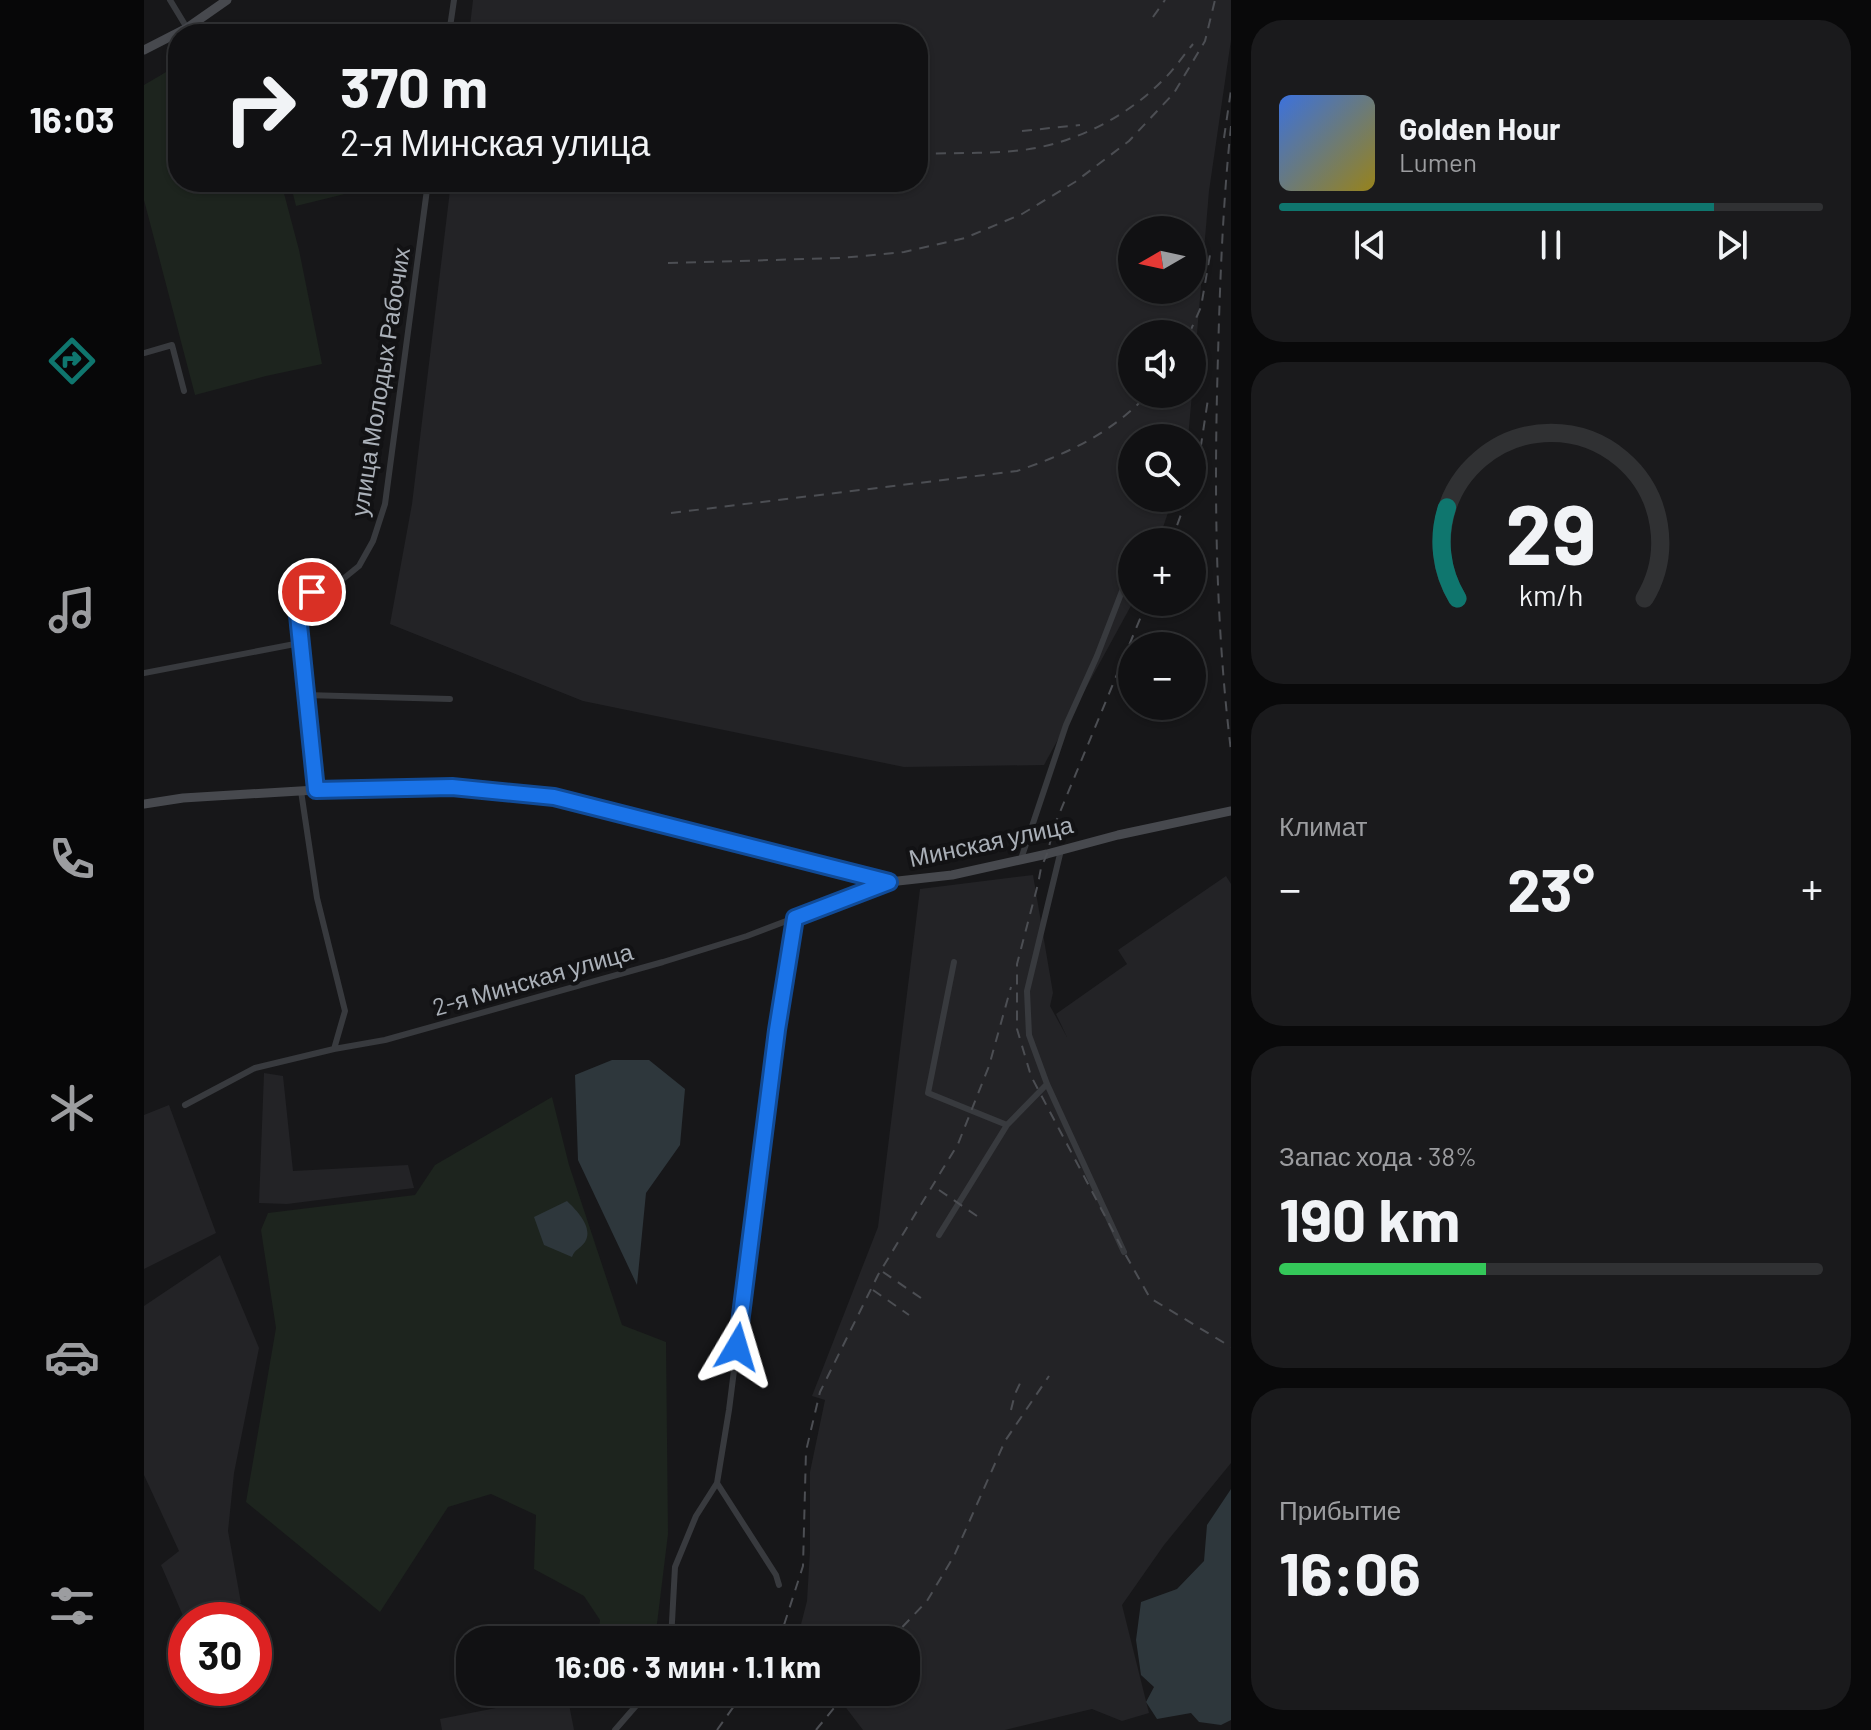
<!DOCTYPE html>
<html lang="ru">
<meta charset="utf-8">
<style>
:root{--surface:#111113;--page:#1a1a1c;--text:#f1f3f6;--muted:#9c9da0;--line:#303133;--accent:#0f766e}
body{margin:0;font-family:Barlow,sans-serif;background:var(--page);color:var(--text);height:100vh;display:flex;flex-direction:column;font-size:30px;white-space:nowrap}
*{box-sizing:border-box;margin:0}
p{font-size:26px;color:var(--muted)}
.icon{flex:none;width:44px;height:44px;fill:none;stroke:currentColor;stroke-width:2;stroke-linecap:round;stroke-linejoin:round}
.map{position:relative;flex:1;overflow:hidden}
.panel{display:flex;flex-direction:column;gap:20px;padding:20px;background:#09090a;width:640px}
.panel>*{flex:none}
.guide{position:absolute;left:24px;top:24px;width:760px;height:168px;border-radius:32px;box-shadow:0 2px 6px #0004,0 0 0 2px var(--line);background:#111113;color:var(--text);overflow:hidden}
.needle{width:52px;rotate:261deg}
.tools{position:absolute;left:974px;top:216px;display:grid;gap:16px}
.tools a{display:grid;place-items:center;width:88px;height:88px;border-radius:50%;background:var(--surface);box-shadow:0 2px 6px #0004,0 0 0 2px var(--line);font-size:40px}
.speed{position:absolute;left:24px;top:1602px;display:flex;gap:16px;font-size:40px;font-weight:700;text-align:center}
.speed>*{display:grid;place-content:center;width:104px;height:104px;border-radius:50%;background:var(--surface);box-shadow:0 2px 6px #0004,0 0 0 2px var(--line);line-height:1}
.speed .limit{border:12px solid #d22;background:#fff;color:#111}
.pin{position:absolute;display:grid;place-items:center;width:68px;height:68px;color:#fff;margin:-34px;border:4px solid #fff;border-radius:50%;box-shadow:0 2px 8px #0007}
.me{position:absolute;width:88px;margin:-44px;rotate:7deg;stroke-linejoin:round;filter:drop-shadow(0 0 6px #0008)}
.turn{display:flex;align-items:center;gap:28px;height:168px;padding:0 40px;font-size:36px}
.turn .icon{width:104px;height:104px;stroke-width:2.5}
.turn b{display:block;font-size:56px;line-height:68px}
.big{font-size:60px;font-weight:700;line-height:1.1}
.panel .widget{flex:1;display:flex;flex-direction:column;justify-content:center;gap:12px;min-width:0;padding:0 28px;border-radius:32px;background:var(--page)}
.panel .dial{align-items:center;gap:0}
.dial svg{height:208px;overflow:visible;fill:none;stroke:var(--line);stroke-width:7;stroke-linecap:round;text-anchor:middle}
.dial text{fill:var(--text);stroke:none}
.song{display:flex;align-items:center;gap:24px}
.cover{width:96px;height:96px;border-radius:12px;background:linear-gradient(135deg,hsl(220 70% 55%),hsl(50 70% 35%))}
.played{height:8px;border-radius:4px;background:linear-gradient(90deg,var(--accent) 80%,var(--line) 80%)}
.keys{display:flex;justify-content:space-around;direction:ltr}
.heat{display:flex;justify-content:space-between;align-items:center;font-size:44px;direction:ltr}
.charge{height:12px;border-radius:6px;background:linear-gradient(90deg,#34c759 38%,var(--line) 0)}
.trip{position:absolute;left:312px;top:1626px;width:464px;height:80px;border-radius:32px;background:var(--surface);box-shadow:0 2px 6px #0004,0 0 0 2px var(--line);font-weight:700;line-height:80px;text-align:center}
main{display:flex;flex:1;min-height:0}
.dock{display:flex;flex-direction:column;width:144px;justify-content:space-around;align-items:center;background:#070708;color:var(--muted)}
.dock .icon{width:56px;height:56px}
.dock .current{color:var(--accent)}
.dock b{font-size:36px;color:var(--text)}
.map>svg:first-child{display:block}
</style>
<main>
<nav class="dock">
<b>16:03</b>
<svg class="icon current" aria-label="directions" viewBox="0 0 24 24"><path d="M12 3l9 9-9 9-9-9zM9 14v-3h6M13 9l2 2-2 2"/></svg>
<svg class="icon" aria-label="music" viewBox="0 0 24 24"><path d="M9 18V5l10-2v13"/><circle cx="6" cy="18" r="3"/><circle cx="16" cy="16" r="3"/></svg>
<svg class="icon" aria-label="phone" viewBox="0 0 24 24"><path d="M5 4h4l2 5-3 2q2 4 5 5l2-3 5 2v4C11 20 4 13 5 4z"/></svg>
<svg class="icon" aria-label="climate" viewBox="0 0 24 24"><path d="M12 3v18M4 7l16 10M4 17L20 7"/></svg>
<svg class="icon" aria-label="car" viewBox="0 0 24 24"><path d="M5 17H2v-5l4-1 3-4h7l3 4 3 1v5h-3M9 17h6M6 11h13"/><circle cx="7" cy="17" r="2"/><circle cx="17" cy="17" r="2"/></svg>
<svg class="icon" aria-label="filters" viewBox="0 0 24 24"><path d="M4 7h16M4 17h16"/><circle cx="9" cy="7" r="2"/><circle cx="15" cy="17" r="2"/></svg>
</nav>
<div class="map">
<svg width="1087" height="1730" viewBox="0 0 1087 1730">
<rect width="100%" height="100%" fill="#171719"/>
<!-- built -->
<path fill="#232326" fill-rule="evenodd" d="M329 0H1087V40L1065 191 1048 393V334H988V394H1048L1044 438H988V498H1029L1014 542H988L989 602 900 765 760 767 439 701 246 624 268 504 307 182H774V34H325ZM988 230H1048V290H988Z
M889 875 909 993 906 1006 923 1037 912 1014 983 964 974 950 1082 876 1087 884V1463L1020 1545 978 1605 1005 1713 978 1721 948 1709 861 1730H719L690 1692H762V1640H653L663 1601 666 1550V1472L681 1400 668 1396 734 1227 776 889Z
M120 1073 139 1076 149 1171 264 1165 270 1188 143 1204 115 1203Z
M25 1105 72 1233 0 1269V1115Z
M76 1255 115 1348 90 1473 84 1531 97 1603 40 1618 17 1565 35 1551 0 1475V1306Z
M423 1694 430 1730H298L296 1719Z"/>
<!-- green -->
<path fill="#1d241e" d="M34 65V182H137L155 250 178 364 122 376 51 395 0 200V85Z
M146 182H233V186L152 206Z
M408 1097 425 1165 478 1325 522 1342 524 1534 511 1640H454L456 1620 440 1596 390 1569 392 1515 347 1494 304 1507 236 1612 102 1502 132 1328 117 1230 124 1213 271 1195 291 1165Z"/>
<!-- water -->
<path fill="#2e373c" d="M468 1060H505L541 1089 536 1145 502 1193 493 1285 434 1160 431 1075Z
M423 1201C432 1210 450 1227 441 1242 436 1249 431 1249 428 1257L400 1245 390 1217Z
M1087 1489V1720L1077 1725 1055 1722 1047 1713 1013 1719 1002 1702 1010 1687 997 1675 992 1640 997 1602 1033 1589 1060 1561 1063 1525Z"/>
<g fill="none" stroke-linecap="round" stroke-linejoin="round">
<!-- street -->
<path stroke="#383a3e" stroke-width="6" d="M26 0 43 28
M305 34 310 0
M0 353 28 345 40 391
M0 673 156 643
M161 695 306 699
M172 790 154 615 168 592 199 579 215 566 229 541 241 504 284 182
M157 791 173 898 201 1011 190 1049
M917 850 883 991 885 1035 903 1084 980 1252
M877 859 922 725 953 656 980 586
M810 962 784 1093 863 1125 903 1084
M41 1105 111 1068 190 1049 241 1040 519 962 603 936 745 882
M795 1235 863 1125
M635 1585 632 1575 573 1483 585 1410 633 1030 651 918
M527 1640 531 1567 552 1516 573 1483
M454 1695 470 1692
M471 1730 504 1692"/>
<!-- secondary -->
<path stroke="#47494e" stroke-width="9" d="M0 50 43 28 83 0
M0 804 39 798 172 790 308 787 344 790 410 797 745 882 808 875 903 854 974 835 1087 811"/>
<!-- rail -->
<path stroke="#4c4e53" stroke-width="2" stroke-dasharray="10 8" stroke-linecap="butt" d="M1009 17 1021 0
M1087 126C1079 202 1076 279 1074 356 1070 488 1071 620 1087 751
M878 131 936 125
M1080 138 1087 90
M774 154C812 152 854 155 892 148 938 139 984 115 1017 82 1029 71 1039 56 1049 44
M524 263 697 258 760 252 821 238 878 214 931 182 985 141 1030 93 1061 41 1071 0
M1045 334 1057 307 1067 249
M1048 483 1054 465 1064 399
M527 513 873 471C923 454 968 433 1004 394
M1027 542 1043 498
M1003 602 911 824 903 854 897 868 894 884 873 964V1029L887 1076 980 1252 1006 1298 1087 1347
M795 1190 833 1216
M739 1272 777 1298
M729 1290 765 1315
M867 1410 871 1394 878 1379
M631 1640 640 1625 659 1566 662 1451 676 1392 734 1275 814 1144 845 1066 867 987
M746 1640 783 1601 810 1556 861 1441 905 1376
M573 1730 600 1692
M672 1730 703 1692"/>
</g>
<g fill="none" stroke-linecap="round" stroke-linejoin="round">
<!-- route casing -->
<g stroke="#114b97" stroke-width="20">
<path id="route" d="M168 592 154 615 172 790 308 787 410 797 745 882 651 918 633 1030 593 1347"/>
</g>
<!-- route -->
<use href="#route" stroke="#1a73e8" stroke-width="14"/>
</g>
<g text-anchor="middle" stroke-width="8" stroke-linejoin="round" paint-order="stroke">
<!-- street labels -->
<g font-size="24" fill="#aab0b8" stroke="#121214">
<text transform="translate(237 382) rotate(-81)" y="8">улица Молодых Рабочих</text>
<text transform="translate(847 842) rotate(-12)" y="8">Минская улица</text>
<text transform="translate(389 980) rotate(-16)" y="8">2-я Минская улица</text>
</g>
</g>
</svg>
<div class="tools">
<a><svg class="needle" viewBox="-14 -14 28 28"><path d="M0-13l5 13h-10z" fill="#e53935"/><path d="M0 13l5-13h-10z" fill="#9c9da0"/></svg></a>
<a><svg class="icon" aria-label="sound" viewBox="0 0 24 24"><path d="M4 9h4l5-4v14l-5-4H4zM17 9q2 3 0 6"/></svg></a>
<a><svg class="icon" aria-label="search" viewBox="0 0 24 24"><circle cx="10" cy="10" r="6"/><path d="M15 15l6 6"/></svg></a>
<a>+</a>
<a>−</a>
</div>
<div class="speed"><div class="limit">30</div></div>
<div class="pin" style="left:168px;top:592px;background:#d93025"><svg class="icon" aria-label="arrive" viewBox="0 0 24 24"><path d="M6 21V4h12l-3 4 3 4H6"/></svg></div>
<svg class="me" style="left:593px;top:1347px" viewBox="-20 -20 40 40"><path d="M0-17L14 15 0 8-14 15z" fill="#1a73e8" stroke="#fff" stroke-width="4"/></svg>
<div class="trip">16:06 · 3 мин · 1.1 km</div>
<div class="guide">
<div class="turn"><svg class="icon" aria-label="right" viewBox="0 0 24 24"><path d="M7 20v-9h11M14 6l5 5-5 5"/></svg><div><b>370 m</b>2-я Минская улица</div></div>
</div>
</div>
<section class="panel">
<div class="widget">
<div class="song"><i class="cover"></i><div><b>Golden Hour</b><p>Lumen</p></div></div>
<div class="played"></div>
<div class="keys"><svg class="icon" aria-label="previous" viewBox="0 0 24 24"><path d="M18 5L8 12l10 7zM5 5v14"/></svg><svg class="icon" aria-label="pause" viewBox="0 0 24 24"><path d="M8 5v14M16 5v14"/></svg><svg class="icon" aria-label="next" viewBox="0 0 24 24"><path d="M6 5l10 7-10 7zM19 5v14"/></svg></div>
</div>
<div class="widget dial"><svg viewBox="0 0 100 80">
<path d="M14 69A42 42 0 1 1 86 69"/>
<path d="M14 69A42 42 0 0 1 10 34" stroke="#0f766e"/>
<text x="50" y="56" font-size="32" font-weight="700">29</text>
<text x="50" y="72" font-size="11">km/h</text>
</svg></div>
<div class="widget"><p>Климат</p>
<div class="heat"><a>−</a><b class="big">23°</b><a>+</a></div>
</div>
<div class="widget"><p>Запас хода · 38%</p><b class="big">190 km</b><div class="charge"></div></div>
<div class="widget"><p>Прибытие</p><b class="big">16:06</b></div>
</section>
</main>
